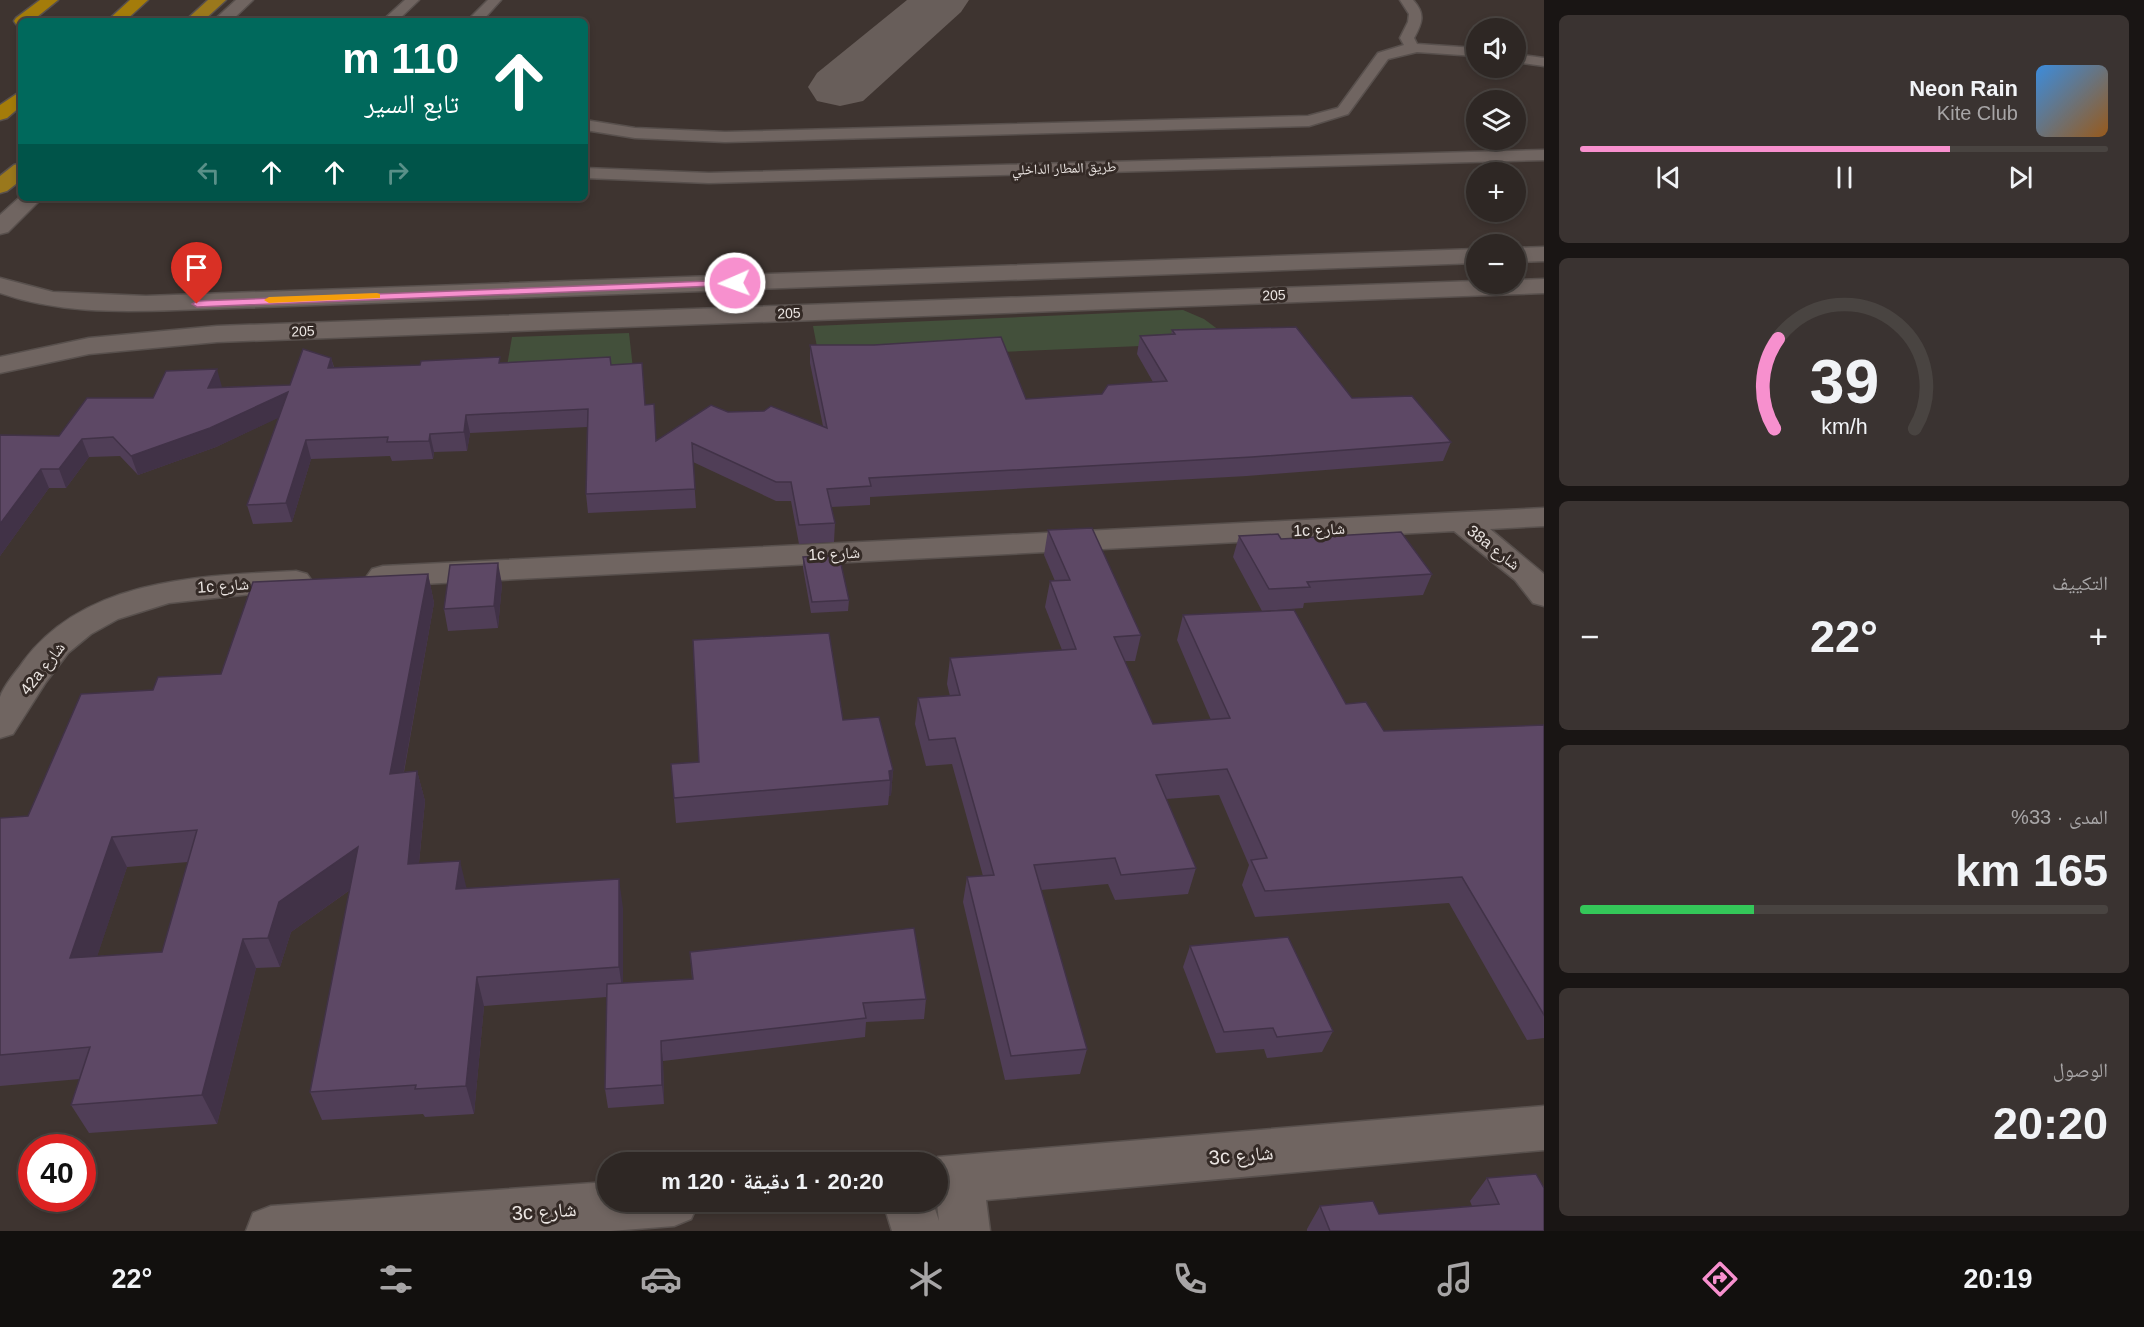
<!DOCTYPE html>
<html lang="ar">
<meta charset="utf-8">
<style>
:root{--surface:#2e2724;--page:#3a3331;--text:#f1f3f6;--muted:#a7a5a6;--line:#494441;--accent:#f790ce}
body{margin:0;font-family:Arial,"Noto Naskh Arabic",sans-serif;background:var(--page);color:var(--text);direction:rtl;height:100vh;display:flex;flex-direction:column;font-size:22px;white-space:nowrap}
*{box-sizing:border-box;margin:0}
p{font-size:20px;color:var(--muted)}
.icon{flex:none;width:33px;height:33px;fill:none;stroke:currentColor;stroke-width:2;stroke-linecap:round;stroke-linejoin:round}
.map{position:relative;flex:1;overflow:hidden;direction:ltr}
.panel{display:flex;flex-direction:column;gap:15px;padding:15px;background:#191514;width:600px}
.panel>*{flex:none}
.guide{position:absolute;left:18px;top:18px;width:570px;height:183px;border-radius:9px;box-shadow:0 3px 9px #0003,0 0 0 2px var(--line);direction:rtl;background:#00695c;color:#fff;overflow:hidden}
.buttons{position:absolute;left:1466px;top:18px;display:grid;gap:12px}
.buttons a{display:grid;place-items:center;width:60px;height:60px;border-radius:50%;background:var(--surface);box-shadow:0 3px 9px #0003,0 0 0 2px var(--line);font-size:30px}
.speed{position:absolute;left:18px;top:1134px;display:flex;gap:12px;font-size:30px;font-weight:700;text-align:center}
.speed>*{display:grid;place-content:center;width:78px;height:78px;border-radius:50%;background:var(--surface);box-shadow:0 3px 9px #0003,0 0 0 2px var(--line);line-height:1}
.speed .limit{border:9px solid #d22;background:#fff;color:#111}
.pin{position:absolute;display:grid;place-items:center;width:51px;height:51px;color:#fff;margin:-62px -26px;border-radius:50% 50% 50% 0;rotate:-45deg;box-shadow:0 0 6px #0007}
.pin .icon{rotate:45deg}
.me{position:absolute;width:66px;margin:-33px;rotate:268deg;stroke-linejoin:round;filter:drop-shadow(0 0 4px #0008)}
.turn{display:flex;align-items:center;gap:21px;height:126px;padding:0 30px;font-size:27px}
.turn .icon{width:78px;height:78px;stroke-width:2.5}
.turn b{display:block;font-size:42px;line-height:51px}
.lanes{display:flex;align-items:center;height:57px;padding:0 30px;background:#0003;justify-content:center;gap:30px;direction:ltr}
.lanes .off{opacity:.35}
.big{font-size:45px;font-weight:700;line-height:1.1}
.panel .card{flex:1;display:flex;flex-direction:column;justify-content:center;gap:9px;min-width:0;padding:0 21px;border-radius:9px;background:var(--page)}
.panel .dial{align-items:center;gap:0}
.dial svg{height:156px;overflow:visible;fill:none;stroke:var(--line);stroke-width:7;stroke-linecap:round;text-anchor:middle}
.dial text{fill:var(--text);stroke:none}
.song{display:flex;align-items:center;gap:18px}
.cover{width:72px;height:72px;border-radius:9px;background:linear-gradient(135deg,hsl(210 70% 55%),hsl(30 70% 35%))}
.played{height:6px;border-radius:3px;background:linear-gradient(90deg,var(--accent) 70%,var(--line) 70%)}
.keys{display:flex;justify-content:space-around;direction:ltr}
.heat{display:flex;justify-content:space-between;align-items:center;font-size:33px;direction:ltr}
.charge{height:9px;border-radius:4px;background:linear-gradient(90deg,#34c759 33%,var(--line) 0)}
.trip{position:absolute;left:597px;top:1152px;width:351px;height:60px;border-radius:30px;background:var(--surface);box-shadow:0 3px 9px #0003,0 0 0 2px var(--line);font-weight:700;line-height:60px;text-align:center;direction:rtl}
.tab-bar{display:flex;height:96px;justify-content:space-around;align-items:center;background:#12100e;color:var(--muted)}
.tab-bar .icon{width:42px;height:42px}
.tab-bar .active{color:var(--accent)}
.tab-bar b{font-size:27px;color:var(--text)}
main{display:flex;flex:1;min-height:0}
.map>svg:first-child{display:block}
</style>
<main>
<section class="panel">
<div class="card">
<div class="song"><i class="cover"></i><div><b>Neon Rain</b><p>Kite Club</p></div></div>
<div class="played"></div>
<div class="keys"><svg class="icon" aria-label="previous" viewBox="0 0 24 24"><path d="M18 5L8 12l10 7zM5 5v14"/></svg><svg class="icon" aria-label="pause" viewBox="0 0 24 24"><path d="M8 5v14M16 5v14"/></svg><svg class="icon" aria-label="next" viewBox="0 0 24 24"><path d="M6 5l10 7-10 7zM19 5v14"/></svg></div>
</div>
<div class="card dial"><svg viewBox="0 0 100 80">
<path d="M14 69A42 42 0 1 1 86 69"/>
<path d="M14 69A42 42 0 0 1 16 23" stroke="#f790ce"/>
<text x="50" y="56" font-size="32" font-weight="700">39</text>
<text x="50" y="72" font-size="11">km/h</text>
</svg></div>
<div class="card"><p>التكييف</p>
<div class="heat"><a>−</a><b class="big">22°</b><a>+</a></div>
</div>
<div class="card"><p>المدى · 33%</p><b class="big">165 km</b><div class="charge"></div></div>
<div class="card"><p>الوصول</p><b class="big">20:20</b></div>
</section>
<div class="map">
<svg width="1544" height="1231" viewBox="0 0 1544 1231">
<rect width="100%" height="100%" fill="#3e3430"/>
<!-- green -->
<path fill="#43503b" d="M1183 310 1204 319 1235 342 811 360 818 352 813 326Z
M629 333 633 369 507 366 512 337Z"/>
<g fill="none" stroke-linecap="round" stroke-linejoin="round">
<!-- taxiway -->
<path fill="#685e5a" fill-rule="evenodd" d="M907 0H969L961 12 863 101 840 106 817 101 808 87 817 73Z"/>
<!-- service casing -->
<g stroke="#58504d" stroke-width="3">
<path id="service" d="M405 0H419L397 21H382Z
M488 0H501L482 21H467Z
M1400 0H1413C1426 14 1422 23 1414 38L1417 44 1476 48V56L1417 52 1388 59 1348 114 1309 126 725 142 635 138 585 130V120L635 128 725 132 1308 116 1338 108 1378 53 1404 45 1400 38 1408 22 1409 14Z
M1515 54 1544 58V66L1515 62Z
M1544 150V160L709 183 585 178V168L709 173Z"/>
</g>
<!-- minor casing -->
<g stroke="#58504d" stroke-width="3">
<path id="minor" d="M1544 508V526L1490 529 1544 574V606L1533 603 1515 580 1454 531 383 586 372 583 367 576 372 569 383 566Z
M296 571 307 574 312 581 307 588 169 603 118 619 91 634 68 653 46 682 13 734 0 738C0 726 0 708 0 697 4 685 16 672 23 662 85 578 201 576 296 571Z
M1544 1106V1150L986 1200 990 1231H892L883 1202H938V1162H925L938 1157ZM933 1203 937 1204 939 1221Z
M608 1182V1202H699L691 1219 674 1226 611 1231H246L253 1213 271 1206Z"/>
</g>
<!-- tertiary casing -->
<g stroke="#58504d" stroke-width="3">
<path id="tertiary" d="M236 0H253L231 21H213Z
M21 196V198H42L8 232 0 234V215Z
M1544 247V261L1515 262V248Z
M1476 249V263L177 310C117 312 57 313 0 293V278L53 292 146 296Z
M1544 279V293L217 342 89 354 0 373V357L89 338 217 326 1476 281V284H1515V280Z"/>
</g>
<!-- trunk casing -->
<g stroke="#58504d" stroke-width="3">
<path id="trunk" d="M208 0H226L203 21H185Z
M21 163V180L7 191 0 193V176L14 165Z"/>
</g>
<!-- motorway casing -->
<g stroke="#58504d" stroke-width="3">
<path id="motorway" d="M40 0H58L32 21H21V26L16 24 14 21 16 18Z
M130 0H148L125 21H107Z
M21 91V106L7 118 0 120V105Z"/>
</g>
<!-- service -->
<use href="#service" fill="#706561" fill-rule="evenodd"/>
<!-- minor -->
<use href="#minor" fill="#706561" fill-rule="evenodd"/>
<!-- tertiary -->
<use href="#tertiary" fill="#706561" fill-rule="evenodd"/>
<!-- trunk -->
<use href="#trunk" fill="#9a781c" fill-rule="evenodd"/>
<!-- motorway -->
<use href="#motorway" fill="#a47c0a" fill-rule="evenodd"/>
</g>
<!-- wall -->
<path fill="#503e57" fill-rule="evenodd" d="M1172 330 1352 398 1451 442 1443 461 1247 476 870 497V505L831 507 835 523 834 542 799 544 791 501H776L693 462 696 508 588 513 586 494 587 427 470 433 467 451 434 452 433 459 392 461 390 456 311 459 292 522 253 524 247 505 279 417 216 447 138 475 120 456 89 457 66 488H49L0 556V435L59 436 153 398 222 387 290 385 331 358 334 367 501 363 611 365 645 405 656 441 728 412 823 426 810 363V345L1026 399 1102 394 1153 382 1137 354 1140 336 1171 335Z
M1048 530 1141 635 1135 661H1125L1153 724 1211 720 1177 640 1183 615 1346 704 1384 731 1544 725V1038L1527 1040 1449 903 1255 917 1242 885 1249 865 1219 795 1166 799 1196 868 1188 894 1115 900 1108 884 1041 890 1087 1049 1080 1074 1005 1080 963 902 967 877 983 876 952 764 926 766 915 724 918 698 950 696 947 684 950 658 1062 650 1045 607 1050 581H1055L1044 555Z
M1239 536 1281 539 1432 574 1423 595 1304 603 1303 608 1262 611 1233 557Z
M803 557 849 600 848 611 811 613 803 568Z
M428 574 434 603 404 772 417 771 425 801 419 863 467 888 623 908V983L692 979 690 952 926 999 924 1019 866 1022 865 1037 663 1061 664 1104 608 1108 605 1089 607 997 484 1006 474 1114 425 1117 423 1114 322 1120 310 1092 350 890 291 932 280 967 256 968 217 1124 89 1133 71 1105 80 1079 0 1086V818L28 816 153 690 221 674ZM188 862 162 952 97 956 127 867Z
M502 584 498 628 448 631 444 609Z
M843 720 893 770 891 795 889 796 888 805 676 823 671 764 699 762Z
M1190 946 1333 1031 1322 1052 1267 1058 1264 1049 1216 1053 1183 967Z
M1487 1178 1544 1231H1307V1229L1320 1206 1379 1214 1472 1206 1470 1201Z"/>
<!-- shaded-wall -->
<path fill="#413247" d="M331 358 336 376 328 368Z
M217 369 222 387 214 406 208 388Z
M288 392 293 411 216 447 138 475 131 456Z
M466 415 470 433 467 451 464 432Z
M430 434 434 452 433 459 429 441Z
M82 439 89 457 66 488 59 469Z
M306 440 311 459 292 522 286 503Z
M41 469 49 488 0 556V524Z
M498 563 502 584 498 628 494 606Z
M428 574 434 603 398 803 390 774Z
M893 770 891 795 889 796 890 780 889 771Z
M417 771 425 801 416 893 408 864Z
M112 837 127 867 87 987 70 958Z
M358 847 368 877 291 932 280 967 268 938 279 902Z
M460 861 467 890 456 889Z
M619 879 623 908V996L619 967Z
M243 939 256 968 217 1124 202 1095Z
M477 977 484 1006 474 1114 466 1086Z
M661 1041 663 1061 664 1104 662 1085Z"/>
<!-- building -->
<path fill="#5d4865" stroke="#413247" stroke-width="1.5" fill-rule="evenodd" d="M1296 327 1352 398 1412 396 1451 442 1252 457 869 478 871 486 827 489 835 523 799 525 791 482H776L692 443 695 489 586 494 588 409 466 415 464 432 430 434 429 441 387 442 388 437 306 440 286 503 247 505 288 392 210 428 131 456 113 437 82 439 59 469H41L0 524V435L59 436 87 398H153L166 371 217 369 208 388 290 385 303 349 331 358 328 368 420 365 421 361 500 357 499 363 610 357 611 365 642 363 645 405 654 404 656 441 711 405 728 412 764 411 771 406 827 428 810 345H874L1001 337 1026 399 1102 394 1108 385 1167 381 1140 336 1175 334 1172 330Z
M1092 528 1141 635 1114 637 1153 724 1230 718 1183 615 1294 610 1346 704 1366 702 1384 731 1544 725V1015L1462 877 1265 891 1251 860 1267 858 1227 769 1156 775 1196 868 1121 875 1115 858 1034 865 1087 1049 1011 1056 967 877 994 875 955 738 929 740 918 698 960 695 950 658 1076 649 1050 581 1070 580 1048 530Z
M1401 532 1432 574 1307 582 1310 587 1269 589 1239 536 1278 534 1281 539Z
M839 555 849 600 812 602 803 557Z
M498 563 494 606 444 609 450 565Z
M428 574 390 774 417 771 408 864 460 861 456 889 619 879V967L477 977 466 1086 415 1089 416 1085 310 1092 358 847 279 902 268 938 243 939 202 1095 71 1105 90 1047 0 1055V818L28 816 81 694 153 690 158 677 221 674 253 582ZM197 830 162 952 70 958 112 837Z
M829 633 843 720 879 717 893 770 889 771 890 780 674 798 671 764 699 762 693 640Z
M914 928 926 999 863 1003 866 1018 661 1041 662 1085 605 1089 607 984 693 979 690 952Z
M1288 937 1333 1031 1277 1037 1273 1028 1224 1032 1190 946Z
M1536 1174 1544 1188V1231H1330L1320 1206 1373 1201 1379 1214 1499 1204 1487 1178Z"/>
<!-- route -->
<path fill="#f790ce" stroke="#a15e86" stroke-width="1.5" d="M735 280 740 283 739 285 197 307 192 304 197 301Z"/>
<!-- slow -->
<path fill="#f59e0b" d="M377 293 380 294V298L269 303 264 300 269 297Z"/>
<g text-anchor="middle" stroke-width="6" stroke-linejoin="round" paint-order="stroke">
<!-- far-street labels -->
<g font-size="14" fill="#ebe5e2" stroke="#342a26">
<text transform="translate(1064 168) rotate(-2)" y="5">طريق المطار الداخلي</text>
<text transform="translate(1274 295) rotate(-2)" y="5">205</text>
<text transform="translate(789 313) rotate(-2)" y="5">205</text>
<text transform="translate(303 331) rotate(-2)" y="5">205</text>
</g>
<!-- street labels -->
<g font-size="16" fill="#ebe5e2" stroke="#342a26">
<text transform="translate(1319 529) rotate(-3)" y="6">1c شارع</text>
<text transform="translate(1494 547) rotate(38)" y="6">38a شارع</text>
<text transform="translate(834 553) rotate(-3)" y="6">1c شارع</text>
<text transform="translate(223 585) rotate(-4)" y="6">1c شارع</text>
<text transform="translate(42 668) rotate(-52)" y="6">42a شارع</text>
</g>
<!-- near-street labels -->
<g font-size="20" fill="#ebe5e2" stroke="#342a26">
<text transform="translate(1241 1155) rotate(-5)" y="7">3c شارع</text>
<text transform="translate(544 1211) rotate(-4)" y="7">3c شارع</text>
</g>
</g>
</svg>
<div class="buttons">
<a><svg class="icon" aria-label="sound" viewBox="0 0 24 24"><path d="M4 9h4l5-4v14l-5-4H4zM17 9q2 3 0 6"/></svg></a>
<a><svg class="icon" aria-label="layers" viewBox="0 0 24 24"><path d="M12 4l9 5-9 5-9-5zM3 14l9 5 9-5"/></svg></a>
<a>+</a>
<a>−</a>
</div>
<div class="speed"><div class="limit">40</div></div>
<div class="pin" style="left:197px;top:304px;background:#d93025"><svg class="icon" aria-label="arrive" viewBox="0 0 24 24"><path d="M6 21V4h12l-3 4 3 4H6"/></svg></div>
<svg class="me" style="left:735px;top:283px" viewBox="-20 -20 40 40"><circle r="17" fill="#f790ce" stroke="#fff" stroke-width="3"/><path d="M0-11L8 9 0 5-8 9z" fill="#fff"/></svg>
<div class="trip">20:20 · 1 دقيقة · 120 m</div>
<div class="guide">
<div class="turn"><svg class="icon" aria-label="ahead" viewBox="0 0 24 24"><path d="M12 20V5M6 11l6-6 6 6"/></svg><div><b>110 m</b>تابع السير</div></div>
<div class="lanes"><svg class="icon off" aria-label="left" viewBox="0 0 24 24"><path d="M17 20v-9H6M10 6l-5 5 5 5"/></svg><svg class="icon" aria-label="ahead" viewBox="0 0 24 24"><path d="M12 20V5M6 11l6-6 6 6"/></svg><svg class="icon" aria-label="ahead" viewBox="0 0 24 24"><path d="M12 20V5M6 11l6-6 6 6"/></svg><svg class="icon off" aria-label="right" viewBox="0 0 24 24"><path d="M7 20v-9h11M14 6l5 5-5 5"/></svg></div>
</div>
</div>
</main>
<nav class="tab-bar">
<b>20:19</b>
<svg class="icon active" aria-label="directions" viewBox="0 0 24 24"><path d="M12 3l9 9-9 9-9-9zM9 14v-3h6M13 9l2 2-2 2"/></svg>
<svg class="icon" aria-label="music" viewBox="0 0 24 24"><path d="M9 18V5l10-2v13"/><circle cx="6" cy="18" r="3"/><circle cx="16" cy="16" r="3"/></svg>
<svg class="icon" aria-label="phone" viewBox="0 0 24 24"><path d="M5 4h4l2 5-3 2q2 4 5 5l2-3 5 2v4C11 20 4 13 5 4z"/></svg>
<svg class="icon" aria-label="climate" viewBox="0 0 24 24"><path d="M12 3v18M4 7l16 10M4 17L20 7"/></svg>
<svg class="icon" aria-label="car" viewBox="0 0 24 24"><path d="M5 17H2v-5l4-1 3-4h7l3 4 3 1v5h-3M9 17h6M6 11h13"/><circle cx="7" cy="17" r="2"/><circle cx="17" cy="17" r="2"/></svg>
<svg class="icon" aria-label="filters" viewBox="0 0 24 24"><path d="M4 7h16M4 17h16"/><circle cx="9" cy="7" r="2"/><circle cx="15" cy="17" r="2"/></svg>
<b>22°</b>
</nav>
